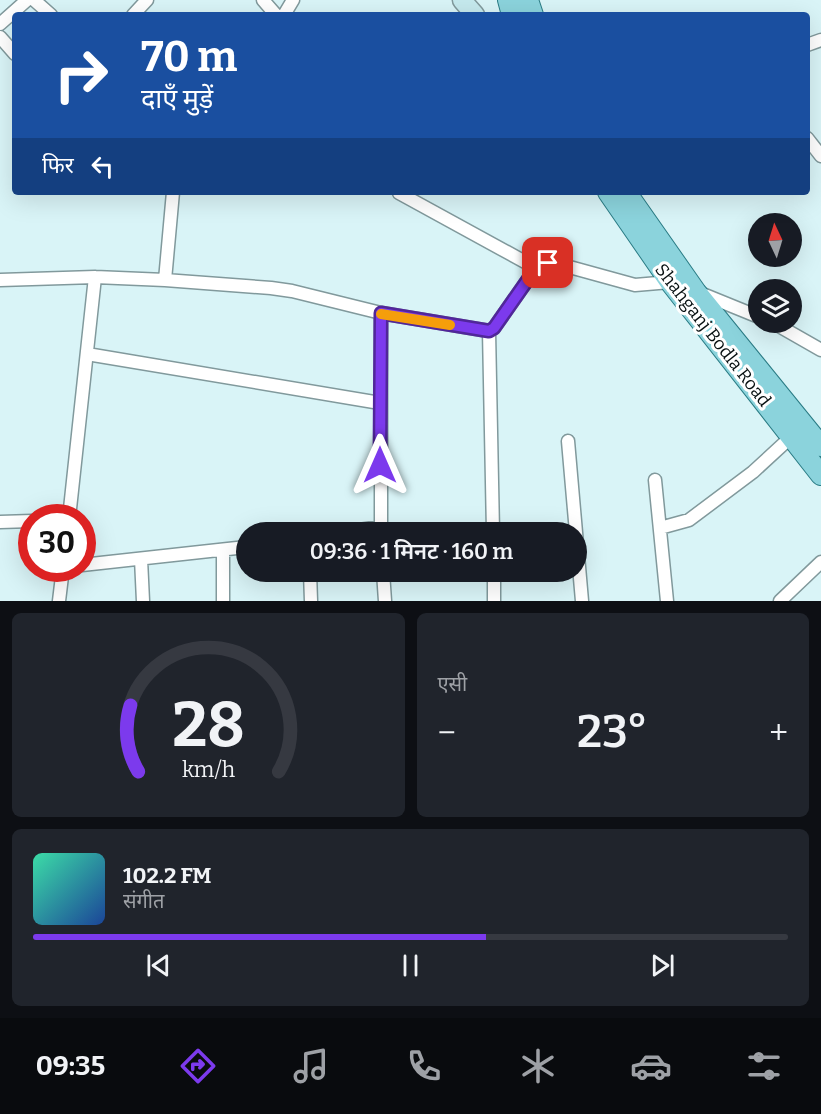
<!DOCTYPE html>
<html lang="hi">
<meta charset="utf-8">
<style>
:root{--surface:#171b24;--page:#20242c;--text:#f1f3f6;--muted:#9ea1a6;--line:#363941;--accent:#7c3aed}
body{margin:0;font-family:Bitter,"Noto Sans Devanagari",serif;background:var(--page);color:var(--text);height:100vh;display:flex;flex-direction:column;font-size:22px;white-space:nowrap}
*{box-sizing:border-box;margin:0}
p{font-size:20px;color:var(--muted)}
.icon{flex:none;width:33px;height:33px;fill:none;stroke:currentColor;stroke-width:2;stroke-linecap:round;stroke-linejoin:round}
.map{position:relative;height:601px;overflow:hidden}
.panel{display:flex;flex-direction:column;gap:12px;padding:12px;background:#0d0f14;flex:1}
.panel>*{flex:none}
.banner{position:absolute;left:12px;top:12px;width:798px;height:183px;border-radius:6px;box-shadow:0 6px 24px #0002;background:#1a4fa0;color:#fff;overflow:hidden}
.needle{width:39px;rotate:356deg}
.tools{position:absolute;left:748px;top:213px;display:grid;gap:12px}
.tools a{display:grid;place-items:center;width:54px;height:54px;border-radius:50%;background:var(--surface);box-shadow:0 6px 24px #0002;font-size:30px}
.speed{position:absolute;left:18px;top:504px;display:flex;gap:12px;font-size:30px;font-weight:700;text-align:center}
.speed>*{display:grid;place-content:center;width:78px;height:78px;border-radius:50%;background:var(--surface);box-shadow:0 6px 24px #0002;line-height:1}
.speed .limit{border:9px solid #d22;background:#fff;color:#111}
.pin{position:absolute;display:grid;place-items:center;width:51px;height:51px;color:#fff;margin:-26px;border-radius:12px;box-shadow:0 3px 9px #0006}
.me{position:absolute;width:66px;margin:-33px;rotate:0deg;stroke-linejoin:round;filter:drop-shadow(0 0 4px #0008)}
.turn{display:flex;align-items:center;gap:21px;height:126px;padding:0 30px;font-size:27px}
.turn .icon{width:78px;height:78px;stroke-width:2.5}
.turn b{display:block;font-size:42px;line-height:51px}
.then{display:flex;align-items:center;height:57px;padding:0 30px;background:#0003;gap:12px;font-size:22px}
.big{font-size:45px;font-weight:600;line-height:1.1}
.panel .widget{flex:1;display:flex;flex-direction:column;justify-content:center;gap:9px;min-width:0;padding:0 21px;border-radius:9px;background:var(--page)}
.panel .dial{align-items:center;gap:0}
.dial svg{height:156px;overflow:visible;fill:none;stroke:var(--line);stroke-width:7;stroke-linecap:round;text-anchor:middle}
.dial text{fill:var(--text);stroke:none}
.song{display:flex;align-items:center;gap:18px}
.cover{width:72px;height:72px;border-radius:9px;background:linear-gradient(135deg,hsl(160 70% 55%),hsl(220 70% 35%))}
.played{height:6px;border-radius:3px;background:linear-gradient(90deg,var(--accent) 60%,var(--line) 60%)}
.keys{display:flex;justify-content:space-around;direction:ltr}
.heat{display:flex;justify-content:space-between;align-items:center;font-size:33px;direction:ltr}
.panel .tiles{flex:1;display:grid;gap:12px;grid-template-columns:1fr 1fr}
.widget:last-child{grid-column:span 2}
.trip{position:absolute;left:236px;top:522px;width:351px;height:60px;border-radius:30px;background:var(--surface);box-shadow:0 6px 24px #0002;font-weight:600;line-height:60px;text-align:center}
.dock{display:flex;height:96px;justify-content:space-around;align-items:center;background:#090b0e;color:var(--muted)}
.dock .icon{width:42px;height:42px}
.dock .active{color:var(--accent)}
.dock b{font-size:27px;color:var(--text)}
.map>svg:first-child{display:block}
</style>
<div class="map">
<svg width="821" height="601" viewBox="0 0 821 601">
<rect width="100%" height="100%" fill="#d9f4f7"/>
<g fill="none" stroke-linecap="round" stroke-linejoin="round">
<!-- street casing -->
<g stroke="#81999c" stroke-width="15">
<path id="street" d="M34 0 51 15
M263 0 276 15
M133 15 147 0
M284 15 293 0
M0 24 27 0
M0 37 15 54
M807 45 821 40
M807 138 821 156
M399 193 536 268
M0 280 95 277 165 280 271 288 292 291 381 313 489 331 494 328 536 268 542 264 555 263 635 285 670 282 674 280
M165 280 173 192
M700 293 759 317
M772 322 821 350
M489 331 493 532
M87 354 380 403
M568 441 582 601
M655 480 667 601
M69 518 95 277
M0 522 32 521
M660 528 689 520 753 472 791 437
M345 532 380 527
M381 532V313
M223 551V601
M141 559 143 601
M82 565 246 547
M310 572 311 601
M383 572 385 601
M494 572V601
M59 601 63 568
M780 601 821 562"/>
</g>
<!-- secondary casing -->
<g stroke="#81999c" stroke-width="21">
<path id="secondary" d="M462 0 475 15"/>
</g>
<!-- primary casing -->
<g stroke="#2a7c85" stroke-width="22">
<path id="primary" d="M508 0 512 15
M528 0 533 15
M608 192 670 282 821 475
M626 192 696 292 821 446"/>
</g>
<!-- street -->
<use href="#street" stroke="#fff" stroke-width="12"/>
<!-- secondary -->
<use href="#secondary" stroke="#c5e9ed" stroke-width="18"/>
<!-- primary -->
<use href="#primary" stroke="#8bd3dc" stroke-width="20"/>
</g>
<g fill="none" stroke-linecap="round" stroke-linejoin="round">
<!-- route casing -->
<g stroke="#51269a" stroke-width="15">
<path id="route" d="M380 465 381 313 489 331 494 328 536 268 542 264 548 263"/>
</g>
<!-- route -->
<use href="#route" stroke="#7c3aed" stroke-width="10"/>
<!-- slow -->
<path stroke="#f59e0b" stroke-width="10" d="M381 314 450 325"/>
</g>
<g text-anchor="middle" stroke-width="6" stroke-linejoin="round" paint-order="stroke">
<!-- street labels -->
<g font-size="18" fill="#060f10" stroke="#fff">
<text transform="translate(713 335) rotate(52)" y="6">Shahganj Bodla Road</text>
</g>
</g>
</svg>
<div class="tools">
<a><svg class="needle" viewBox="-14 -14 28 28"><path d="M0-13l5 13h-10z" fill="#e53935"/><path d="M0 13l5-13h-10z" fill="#9ea1a6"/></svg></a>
<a><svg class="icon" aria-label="layers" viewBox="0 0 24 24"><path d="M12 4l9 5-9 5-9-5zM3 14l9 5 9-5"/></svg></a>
</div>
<div class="speed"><div class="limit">30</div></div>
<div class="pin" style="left:548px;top:263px;background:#d93025"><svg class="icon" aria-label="arrive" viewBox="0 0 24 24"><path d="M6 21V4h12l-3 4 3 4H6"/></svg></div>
<svg class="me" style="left:380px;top:465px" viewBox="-20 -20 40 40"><path d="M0-17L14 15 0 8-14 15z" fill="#7c3aed" stroke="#fff" stroke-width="4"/></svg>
<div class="trip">09:36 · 1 मिनट · 160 m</div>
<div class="banner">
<div class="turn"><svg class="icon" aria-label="right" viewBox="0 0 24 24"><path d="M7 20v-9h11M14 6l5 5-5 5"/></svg><div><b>70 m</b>दाएँ मुड़ें</div></div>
<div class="then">फिर<svg class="icon" aria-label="left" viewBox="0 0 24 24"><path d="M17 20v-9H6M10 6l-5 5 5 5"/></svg></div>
</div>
</div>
<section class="panel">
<div class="tiles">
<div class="widget dial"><svg viewBox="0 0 100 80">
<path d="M14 69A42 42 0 1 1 86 69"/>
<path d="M14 69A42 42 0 0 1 10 35" stroke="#7c3aed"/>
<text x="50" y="56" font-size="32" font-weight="700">28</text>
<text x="50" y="72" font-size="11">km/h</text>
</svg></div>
<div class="widget"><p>एसी</p>
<div class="heat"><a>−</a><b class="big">23°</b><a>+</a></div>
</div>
<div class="widget">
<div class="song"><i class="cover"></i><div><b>102.2 FM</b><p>संगीत</p></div></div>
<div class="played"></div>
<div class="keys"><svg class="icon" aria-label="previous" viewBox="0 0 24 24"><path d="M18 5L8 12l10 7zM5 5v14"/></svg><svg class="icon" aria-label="pause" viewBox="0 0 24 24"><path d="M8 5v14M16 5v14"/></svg><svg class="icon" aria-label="next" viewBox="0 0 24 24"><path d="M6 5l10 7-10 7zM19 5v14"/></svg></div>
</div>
</div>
</section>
<nav class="dock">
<b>09:35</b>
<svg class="icon active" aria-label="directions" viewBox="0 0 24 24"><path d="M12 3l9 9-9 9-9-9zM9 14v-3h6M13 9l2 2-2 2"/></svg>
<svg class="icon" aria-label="music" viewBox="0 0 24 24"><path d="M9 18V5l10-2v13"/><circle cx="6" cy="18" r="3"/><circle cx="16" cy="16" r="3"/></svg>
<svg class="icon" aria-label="phone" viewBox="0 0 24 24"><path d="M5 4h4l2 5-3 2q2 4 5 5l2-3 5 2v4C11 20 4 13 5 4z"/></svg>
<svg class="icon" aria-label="climate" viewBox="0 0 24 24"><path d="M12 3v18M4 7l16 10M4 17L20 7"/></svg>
<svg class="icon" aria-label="car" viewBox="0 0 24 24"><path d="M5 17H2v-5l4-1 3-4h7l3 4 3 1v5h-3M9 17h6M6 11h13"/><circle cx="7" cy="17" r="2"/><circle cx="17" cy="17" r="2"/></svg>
<svg class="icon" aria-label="filters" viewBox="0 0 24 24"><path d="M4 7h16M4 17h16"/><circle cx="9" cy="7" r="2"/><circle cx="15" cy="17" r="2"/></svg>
</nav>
